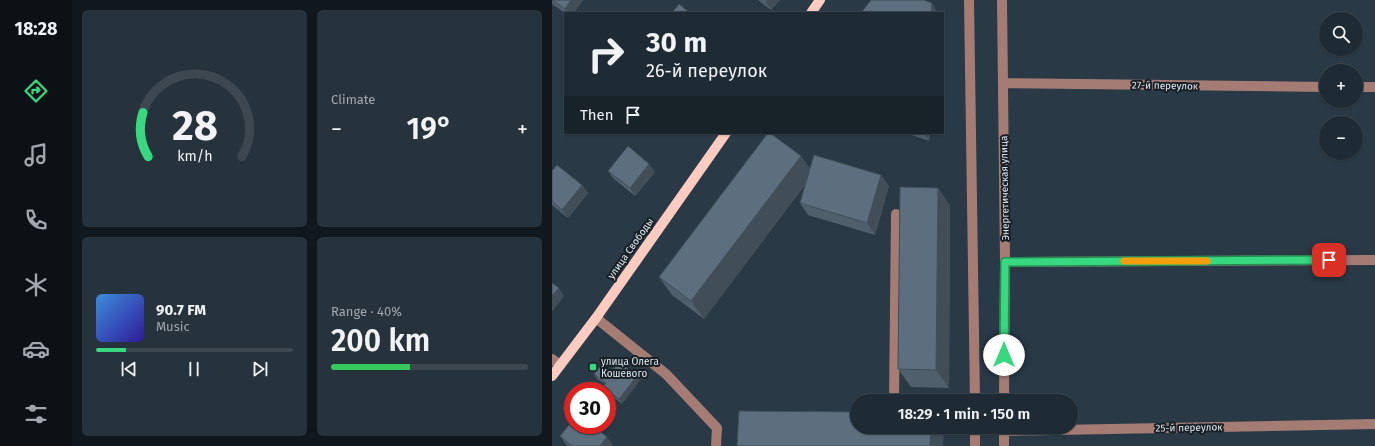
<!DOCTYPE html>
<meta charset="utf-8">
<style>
:root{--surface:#1f2b34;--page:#27333c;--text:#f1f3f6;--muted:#a1a7ac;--line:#3c474f;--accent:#37d880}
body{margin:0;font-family:"Fira Sans",sans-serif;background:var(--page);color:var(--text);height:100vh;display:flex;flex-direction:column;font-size:15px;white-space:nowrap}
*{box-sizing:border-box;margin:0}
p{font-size:13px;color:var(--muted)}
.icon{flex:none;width:22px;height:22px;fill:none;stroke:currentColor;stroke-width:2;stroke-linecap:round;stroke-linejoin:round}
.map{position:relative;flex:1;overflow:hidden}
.side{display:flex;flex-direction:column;gap:10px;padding:10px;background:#11181d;width:480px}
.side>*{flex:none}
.guide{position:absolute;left:12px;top:12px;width:380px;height:122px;border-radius:0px;box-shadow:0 1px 3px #0004,0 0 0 1px var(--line);background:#1f2b34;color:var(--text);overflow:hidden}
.tools{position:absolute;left:767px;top:12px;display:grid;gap:8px}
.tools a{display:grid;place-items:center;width:44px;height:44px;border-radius:50%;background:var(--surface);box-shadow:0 1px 3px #0004,0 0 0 1px var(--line);font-size:20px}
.speed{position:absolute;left:12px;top:382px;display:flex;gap:8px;font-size:20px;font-weight:700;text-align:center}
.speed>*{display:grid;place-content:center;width:52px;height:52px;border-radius:50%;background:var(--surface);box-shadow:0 1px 3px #0004,0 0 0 1px var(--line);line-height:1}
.speed .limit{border:6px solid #d22;background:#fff;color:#111}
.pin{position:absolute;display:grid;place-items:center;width:34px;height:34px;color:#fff;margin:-17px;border-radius:8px;box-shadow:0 2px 6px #0006}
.me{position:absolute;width:44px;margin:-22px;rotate:0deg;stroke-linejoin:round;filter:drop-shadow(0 0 3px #0008)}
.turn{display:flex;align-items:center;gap:14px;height:84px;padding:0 16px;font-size:18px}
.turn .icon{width:52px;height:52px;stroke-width:2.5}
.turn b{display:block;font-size:28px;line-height:34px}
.then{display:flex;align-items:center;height:38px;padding:0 16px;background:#0003;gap:8px;font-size:15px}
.big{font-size:30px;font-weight:600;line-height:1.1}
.side .tile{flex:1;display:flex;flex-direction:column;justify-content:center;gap:6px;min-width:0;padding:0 14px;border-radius:6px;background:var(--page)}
.side .dial{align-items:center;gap:0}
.dial svg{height:104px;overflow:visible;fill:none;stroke:var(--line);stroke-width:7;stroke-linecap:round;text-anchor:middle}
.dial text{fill:var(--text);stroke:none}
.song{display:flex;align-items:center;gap:12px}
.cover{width:48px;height:48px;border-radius:6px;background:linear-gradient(135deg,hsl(210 70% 55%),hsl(250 70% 35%))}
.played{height:4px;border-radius:2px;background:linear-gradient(90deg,var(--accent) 15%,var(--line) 15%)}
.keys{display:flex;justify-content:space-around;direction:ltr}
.heat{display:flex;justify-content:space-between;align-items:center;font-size:22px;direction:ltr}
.charge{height:6px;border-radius:3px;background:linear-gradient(90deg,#34c759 40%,var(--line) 0)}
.side .tiles{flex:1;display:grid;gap:10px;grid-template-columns:repeat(2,1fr)}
.trip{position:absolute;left:298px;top:394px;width:228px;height:40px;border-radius:20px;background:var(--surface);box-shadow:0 1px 3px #0004,0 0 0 1px var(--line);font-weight:600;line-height:40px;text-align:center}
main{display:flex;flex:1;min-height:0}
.tabs{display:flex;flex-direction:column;width:72px;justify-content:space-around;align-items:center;background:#0c1115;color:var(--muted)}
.tabs .icon{width:28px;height:28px}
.tabs .current{color:var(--accent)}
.tabs b{font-size:18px;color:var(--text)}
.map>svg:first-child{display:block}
</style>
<main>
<nav class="tabs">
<b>18:28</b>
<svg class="icon current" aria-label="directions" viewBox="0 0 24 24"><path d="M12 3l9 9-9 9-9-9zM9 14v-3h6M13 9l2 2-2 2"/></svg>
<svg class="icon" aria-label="music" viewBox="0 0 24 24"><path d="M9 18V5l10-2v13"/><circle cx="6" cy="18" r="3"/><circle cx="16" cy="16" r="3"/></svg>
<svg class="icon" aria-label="phone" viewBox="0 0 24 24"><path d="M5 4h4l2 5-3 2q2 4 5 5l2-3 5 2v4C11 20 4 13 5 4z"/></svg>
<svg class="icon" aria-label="climate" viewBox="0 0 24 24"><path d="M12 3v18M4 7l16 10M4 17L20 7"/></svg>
<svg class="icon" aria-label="car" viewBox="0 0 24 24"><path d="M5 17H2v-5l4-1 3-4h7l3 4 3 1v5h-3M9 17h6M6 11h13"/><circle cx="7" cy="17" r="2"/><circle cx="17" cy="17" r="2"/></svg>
<svg class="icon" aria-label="filters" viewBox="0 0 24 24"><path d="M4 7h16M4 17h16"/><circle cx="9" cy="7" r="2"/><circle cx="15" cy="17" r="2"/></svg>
</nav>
<section class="side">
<div class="tiles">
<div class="tile dial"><svg viewBox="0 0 100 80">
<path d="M14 69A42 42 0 1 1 86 69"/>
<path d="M14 69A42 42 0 0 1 10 35" stroke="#37d880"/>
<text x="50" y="56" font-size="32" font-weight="700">28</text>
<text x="50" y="72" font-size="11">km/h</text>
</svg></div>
<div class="tile"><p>Climate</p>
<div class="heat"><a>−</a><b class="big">19°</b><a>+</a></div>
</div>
<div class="tile">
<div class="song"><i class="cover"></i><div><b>90.7 FM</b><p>Music</p></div></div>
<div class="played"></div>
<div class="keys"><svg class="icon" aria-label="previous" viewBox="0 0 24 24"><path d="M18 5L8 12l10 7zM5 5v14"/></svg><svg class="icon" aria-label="pause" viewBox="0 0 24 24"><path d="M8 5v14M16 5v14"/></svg><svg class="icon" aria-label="next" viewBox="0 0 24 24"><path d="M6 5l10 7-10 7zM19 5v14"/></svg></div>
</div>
<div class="tile"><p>Range · 40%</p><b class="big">200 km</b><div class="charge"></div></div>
</div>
</section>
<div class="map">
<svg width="823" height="446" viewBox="0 0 823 446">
<rect width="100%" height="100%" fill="#293946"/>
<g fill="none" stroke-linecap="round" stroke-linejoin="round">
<!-- minor -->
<path stroke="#a57c74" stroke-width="10" d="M417 0 423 401
M450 0 453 262 452 401
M451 83 774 87
M804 87H823
M453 262 823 260
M44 318 114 374 165 428 164 446
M0 359 8 365
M342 401 344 214
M423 427V446
M452 431 823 424
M452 446V427"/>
<!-- major -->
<path stroke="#fdcbc0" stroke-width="10" d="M259 13 268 0
M0 376 44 318 174 133"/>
</g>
<!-- wall -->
<path fill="#505f6c" d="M0 0H31L22 13H13L0 4Z
M206 0H228L219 10Z
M354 133H378L377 141Z
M249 156 258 169 329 175 337 186 323 235 256 215 248 203 253 185 152 319 120 295 107 277Z
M0 171 30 185 36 193 16 218 0 205Z
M56 171 103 172 83 196 62 179Z
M386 188 398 206 397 388 359 387 346 369Z
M59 372 88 380 70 404 55 392V391H54L51 387 53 384 45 379 42 374Z
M8 436 61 445 60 446H16L14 444Z"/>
<!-- shaded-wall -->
<path fill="#414e58" d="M19 0H31L22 13H15L13 9Z
M215 0H228L219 10 214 2Z
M380 3 385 12V13H379Z
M372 133H378L377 141Z
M249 156 261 174 152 319 139 301Z
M97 164 103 172 83 196 78 188Z
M329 175 337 186 323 235 315 223Z
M30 185 36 193 16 218 10 210Z
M386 188 398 206 397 388 384 370Z
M7 288 12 296 0 312V296Z
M85 376 88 380 70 404 67 399Z
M379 427H391L392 430 391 446H378Z
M55 437 61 445 60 446H48Z"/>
<!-- building -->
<path fill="#5d6f7e" stroke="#414e58" d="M0 0H19L13 9Z
M319 0H371L380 3 379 13H309Z
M127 4 138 13H120Z
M216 133H218L249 156 139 301 107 277Z
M76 146 97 164 78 188 56 171Z
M262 155 329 175 315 223 248 203Z
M5 165 30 185 10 210 0 201V171Z
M348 187 386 188 384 370 346 369Z
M0 283 7 288 0 296Z
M69 364 85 376 67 399 51 387 54 383 42 374 49 365 59 372 63 367Z
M187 411 305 412V427H379L378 446H185Z
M21 420V425H40L55 437 48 446H20L8 436Z"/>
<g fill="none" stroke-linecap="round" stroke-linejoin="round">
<!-- route casing -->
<g stroke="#248c53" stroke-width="10">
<path id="route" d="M452 355 453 262 777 260"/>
</g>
<!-- route -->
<use href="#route" stroke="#37d880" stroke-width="7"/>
<!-- slow -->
<path stroke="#f59e0b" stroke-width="7" d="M572 261H655"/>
</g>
<!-- markers -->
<rect fill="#37d880" stroke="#181f25" stroke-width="1.5" x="37" y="363" width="8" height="8" rx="2"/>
<g text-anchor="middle" stroke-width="4" stroke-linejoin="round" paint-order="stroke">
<!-- street labels -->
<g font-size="10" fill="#dee8f0" stroke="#181f25">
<text transform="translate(613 85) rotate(1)" y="4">27-й переулок</text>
<text transform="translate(452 188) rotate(-91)" y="4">Энергетическая улица</text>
<text transform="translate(78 248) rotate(-55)" y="4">улица Свободы</text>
<text transform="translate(637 427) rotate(-1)" y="4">25-й переулок</text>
</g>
<!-- poi labels -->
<g font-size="10" fill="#dee8f0" stroke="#181f25" text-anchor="start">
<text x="49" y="365">улица Олега<tspan x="49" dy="12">Кошевого</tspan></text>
</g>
</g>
</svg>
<div class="tools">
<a><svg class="icon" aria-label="search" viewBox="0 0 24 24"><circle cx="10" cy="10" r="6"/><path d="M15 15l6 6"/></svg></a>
<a>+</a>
<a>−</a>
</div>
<div class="speed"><div class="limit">30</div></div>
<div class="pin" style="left:777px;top:260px;background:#d93025"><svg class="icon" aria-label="arrive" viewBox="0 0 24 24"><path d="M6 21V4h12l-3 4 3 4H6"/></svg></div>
<svg class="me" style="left:452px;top:355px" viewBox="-20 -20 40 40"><circle r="19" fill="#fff"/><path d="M0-13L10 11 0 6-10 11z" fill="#37d880"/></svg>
<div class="trip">18:29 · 1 min · 150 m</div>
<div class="guide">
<div class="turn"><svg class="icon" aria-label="right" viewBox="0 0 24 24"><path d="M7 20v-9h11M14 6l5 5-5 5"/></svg><div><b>30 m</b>26-й переулок</div></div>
<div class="then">Then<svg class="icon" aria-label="arrive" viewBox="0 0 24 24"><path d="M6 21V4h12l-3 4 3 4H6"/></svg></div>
</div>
</div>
</main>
